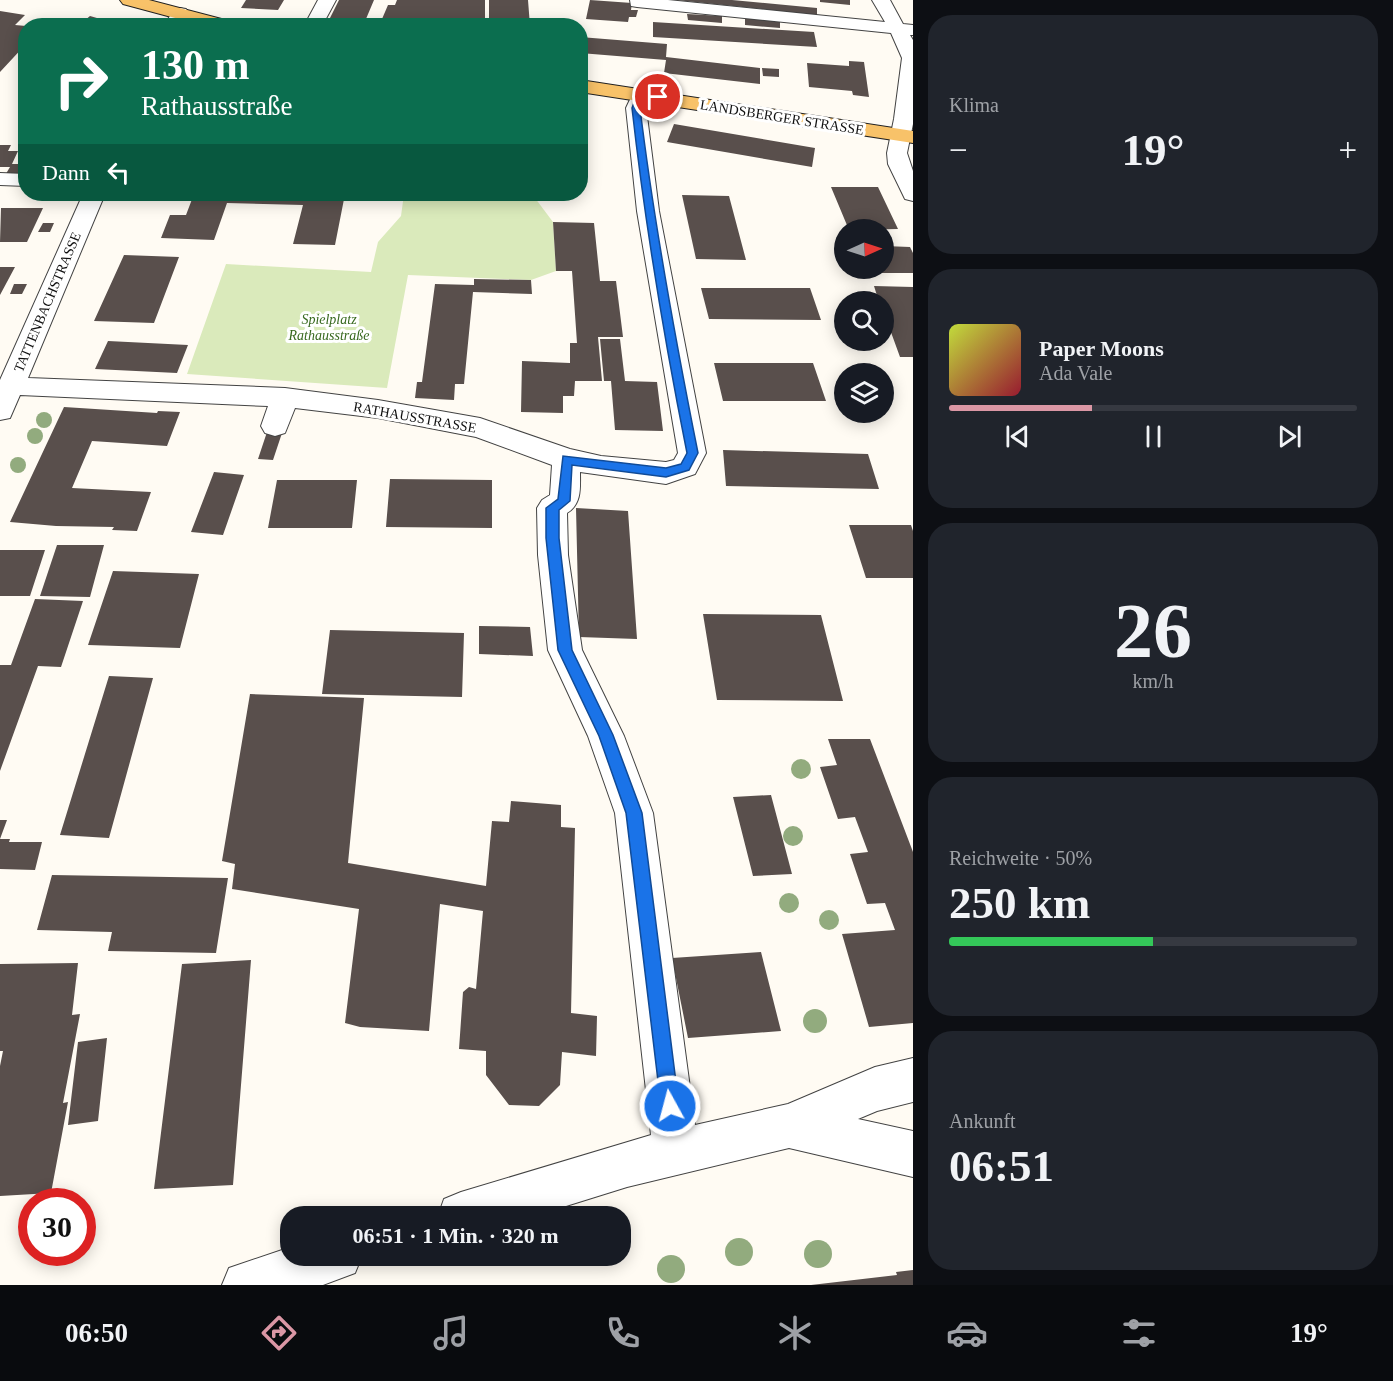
<!DOCTYPE html>
<html lang="de">
<meta charset="utf-8">
<style>
:root{--surface:#171b24;--page:#20242c;--text:#f1f3f6;--muted:#9ea1a6;--line:#363941;--accent:#db97a5}
body{margin:0;font-family:"Times New Roman",serif;background:var(--page);color:var(--text);height:100vh;display:flex;flex-direction:column;font-size:22px;white-space:nowrap}
*{box-sizing:border-box;margin:0}
p{font-size:20px;color:var(--muted)}
.icon{flex:none;width:33px;height:33px;fill:none;stroke:currentColor;stroke-width:2;stroke-linecap:round;stroke-linejoin:round}
.map{position:relative;flex:1;overflow:hidden}
.side{display:flex;flex-direction:column;gap:15px;padding:15px;background:#0d0f14;width:480px}
.side>*{flex:none}
.hud{position:absolute;left:18px;top:18px;width:570px;height:183px;border-radius:24px;box-shadow:0 3px 15px #0003;background:#0b6e4f;color:#fff;overflow:hidden}
.needle{width:39px;rotate:87deg}
.buttons{position:absolute;left:834px;top:219px;display:grid;gap:12px}
.buttons a{display:grid;place-items:center;width:60px;height:60px;border-radius:50%;background:var(--surface);box-shadow:0 3px 15px #0003;font-size:30px}
.speed{position:absolute;left:18px;top:1188px;display:flex;gap:12px;font-size:30px;font-weight:700;text-align:center}
.speed>*{display:grid;place-content:center;width:78px;height:78px;border-radius:50%;background:var(--surface);box-shadow:0 3px 15px #0003;line-height:1}
.speed .limit{border:9px solid #d22;background:#fff;color:#111}
.pin{position:absolute;display:grid;place-items:center;width:51px;height:51px;color:#fff;margin:-26px;border:3px solid #fff;border-radius:50%;box-shadow:0 2px 6px #0007}
.me{position:absolute;width:66px;margin:-33px;rotate:353deg;stroke-linejoin:round;filter:drop-shadow(0 0 4px #0008)}
.turn{display:flex;align-items:center;gap:21px;height:126px;padding:0 24px;font-size:27px}
.turn .icon{width:78px;height:78px;stroke-width:2.5}
.turn b{display:block;font-size:42px;line-height:51px}
.then{display:flex;align-items:center;height:57px;padding:0 24px;background:#0003;gap:12px;font-size:22px}
.big{font-size:45px;font-weight:600;line-height:1.1}
.side .widget{flex:1;display:flex;flex-direction:column;justify-content:center;gap:9px;min-width:0;padding:0 21px;border-radius:24px;background:var(--page)}
.side .dial{align-items:center;gap:0}
.dial b{font-size:78px;line-height:1}
.song{display:flex;align-items:center;gap:18px}
.cover{width:72px;height:72px;border-radius:9px;background:linear-gradient(135deg,hsl(70 70% 55%),hsl(350 70% 35%))}
.played{height:6px;border-radius:3px;background:linear-gradient(90deg,var(--accent) 35%,var(--line) 35%)}
.keys{display:flex;justify-content:space-around;direction:ltr}
.heat{display:flex;justify-content:space-between;align-items:center;font-size:33px;direction:ltr}
.charge{height:9px;border-radius:4px;background:linear-gradient(90deg,#34c759 50%,var(--line) 0)}
.trip{position:absolute;left:280px;top:1206px;width:351px;height:60px;border-radius:24px;background:var(--surface);box-shadow:0 3px 15px #0003;font-weight:600;line-height:60px;text-align:center}
.tab-bar{display:flex;height:96px;justify-content:space-around;align-items:center;background:#090b0e;color:var(--muted)}
.tab-bar .icon{width:42px;height:42px}
.tab-bar .active{color:var(--accent)}
.tab-bar b{font-size:27px;color:var(--text)}
main{display:flex;flex:1;min-height:0}
.map>svg:first-child{display:block}
</style>
<main>
<div class="map">
<svg width="913" height="1285" viewBox="0 0 913 1285">
<rect width="100%" height="100%" fill="#fffbf3"/>
<!-- green -->
<path fill="#daeabb" d="M404 194H530V198H535L553 222 556 271 531 280 408 275 387 388 187 374 226 264 371 272 378 242 401 216Z"/>
<!-- building -->
<path fill="#594f4c" d="M246 0H284L278 10 241 8Z
M339 0H374L363 26 327 24Z
M397 0H485V20L431 19 425 21 424 26H379L388 5H395Z
M489 0H528L530 26H489Z
M590 0 632 3 631 10H638L636 17H629L628 22 586 19Z
M676 0H732L817 8V15Z
M820 0H850V5L820 2Z
M0 11 25 15 15 25 26 26V44L0 72Z
M687 14 722 16V23L688 20Z
M90 16 121 25V26H78Z
M745 18 780 21V28L745 25Z
M653 22 814 32 817 47 653 37Z
M580 37 667 44 666 57 760 68V84L664 73 666 60 580 53Z
M849 61 864 62 869 97 853 95 852 91 809 87 807 63 849 66Z
M762 68 779 69V77L763 76Z
M674 124 815 148 812 167 667 142Z
M0 145H11L8 151H18L12 164H26V177H4L10 167H0Z
M831 187H878L898 229 849 230Z
M194 194H345L335 245 293 244 303 205 227 203 214 240 161 238 170 215H186Z
M530 194H570L571 200H535L530 198Z
M682 195 729 196 746 260 696 259Z
M1 208H43L27 242H0Z
M553 222 594 223 600 281H616L623 337H598L602 381H575L574 396H563V413L521 412 522 361 570 363V343H577L572 271H556Z
M43 223H54L50 232H38Z
M884 246 910 247 913 253V273H871L869 268H884Z
M124 255 179 257 154 323 94 321Z
M0 267H15L0 295Z
M474 279 531 280 532 294 473 292 464 384H455L454 400 415 398 417 382H422L435 284 474 285Z
M14 284H27L22 294H10Z
M874 286 913 287V357H900L884 313V302H879Z
M701 288H810L821 320 709 319Z
M600 339H620L625 381 657 382 663 431 615 430 611 381H604Z
M108 341 188 345 177 373 95 369Z
M714 363H813L826 401H723Z
M64 407 157 413 158 411 180 412 167 446 92 441 72 488 151 492 137 531 112 530 114 527 56 526 10 522Z
M269 426 284 427 273 460 258 459Z
M723 450 868 454 879 489 726 486Z
M214 472 244 475 223 535 191 532Z
M390 479 492 480V528L386 527Z
M277 480H357L352 528H268Z
M576 508 628 511 637 639 579 637Z
M849 525H911L913 531V578H866Z
M57 545H104L90 597 40 596Z
M0 550H45L30 596H0Z
M113 571 199 574 180 648 88 645Z
M35 599 83 601 61 667 38 666 0 771V665H11Z
M703 614 821 615 843 701 717 700Z
M479 626 530 627 533 656 479 654Z
M330 630 464 633 462 697 322 694Z
M109 676 153 678 109 838 60 835Z
M250 694 364 698 348 863 486 886 492 821 509 822 511 801 561 805V827L575 828 571 1013 597 1016 596 1056 562 1052 560 1085 539 1106 509 1105 486 1075V1051L459 1049 463 992 469 987 476 989 483 911 440 904 429 1031 360 1027 345 1023 359 909 232 889 235 864 222 861Z
M828 739H870L913 852V1023L869 1027 842 934 895 930 885 903 867 904 850 854 868 852 855 817 838 819 820 767 837 765Z
M771 795 792 874 753 876 733 797Z
M0 820H7L0 839H10L9 842H42L35 870 0 869Z
M52 875 228 878 216 953 108 951 112 932 37 930Z
M761 952 781 1031 688 1038 672 958Z
M251 960 233 1185 154 1189 182 964Z
M78 963 72 1015 80 1014 63 1103 68 1102 51 1193 0 1196V1066L3 1051H0V964Z
M107 1038 98 1121 68 1125 78 1042Z
M913 1270V1285H811L897 1275 896 1272Z"/>
<g fill="none" stroke-linecap="round" stroke-linejoin="round">
<!-- minor casing -->
<g stroke="#434343" stroke-width="2">
<path id="minor" d="M318 0H336L322 26H304Z
M630 0H668L885 22 872 0H890L903 24 913 25V35H910L913 40V124L907 153 913 171V201L905 199 888 164 887 153 894 119 902 58 891 33 637 7 631 6Z
M180 8 186 9 189 13 182 26H164L174 9Z
M641 89 648 91 651 95 646 108 659 211 706 453 695 474 666 484 580 472C580 488 582 504 567 513L568 555 582 650 624 736 653 813 695 1125 788 1104 875 1067 913 1058V1102L877 1111 858 1119 913 1131V1177L789 1148 627 1187 534 1216H438L444 1199 461 1192 651 1135 615 813 588 736 548 650 538 555 537 508 542 500 550 495 552 465 476 437 378 418 295 408 285 433 275 436 265 433 261 426 268 406 20 395 10 418 0 420V380L83 194H105L28 378 285 388 378 400 480 418 570 449 601 456 666 462 674 460 678 453 637 211 626 108 634 91Z
M0 173 26 174V186L0 185Z
M291 1247V1256H362L355 1273 323 1285H222L229 1268Z"/>
</g>
<!-- major casing -->
<g stroke="#212121" stroke-width="2">
<path id="major" d="M120 0H149L233 22 236 26H205L123 4Z
M580 80 913 131V143L580 92Z"/>
</g>
<!-- minor -->
<use href="#minor" fill="#fff" fill-rule="evenodd"/>
<!-- major -->
<use href="#major" fill="#f8c269" fill-rule="evenodd"/>
</g>
<!-- trees -->
<g fill="#92ab7e">
<circle cx="44" cy="420" r="8"/>
<circle cx="35" cy="436" r="8"/>
<circle cx="18" cy="465" r="8"/>
<circle cx="801" cy="769" r="10"/>
<circle cx="793" cy="836" r="10"/>
<circle cx="789" cy="903" r="10"/>
<circle cx="829" cy="920" r="10"/>
<circle cx="815" cy="1021" r="12"/>
<circle cx="739" cy="1252" r="14"/>
<circle cx="818" cy="1254" r="14"/>
<circle cx="671" cy="1269" r="14"/>
</g>
<!-- route -->
<path fill="#1a73e8" stroke="#114b97" stroke-width="1.5" d="M641 92 662 97 658 100 644 98 640 108C654 224 675 338 698 453L689 470 666 477 572 465 570 501 559 510V538L572 650 613 735 642 813 679 1106 677 1113 670 1115 664 1113 661 1106 626 813 599 736 558 650 546 538V508L558 499 563 456 666 468 681 464 687 453C664 338 645 224 632 108L637 95Z"/>
<g text-anchor="middle" stroke-width="6" stroke-linejoin="round" paint-order="stroke">
<!-- far-street labels -->
<g font-size="14" fill="#101010" stroke="#fff">
<text transform="translate(782 117) rotate(9)" y="5">LANDSBERGER STRASSE</text>
<text transform="translate(47 302) rotate(-67)" y="5">TATTENBACHSTRASSE</text>
<text transform="translate(415 417) rotate(10)" y="5">RATHAUSSTRASSE</text>
</g>
<!-- far-park labels -->
<g font-size="14" font-style="italic" fill="#38691f" stroke="#fff">
<text x="329" y="324">Spielplatz<tspan x="329" dy="16">Rathausstraße</tspan></text>
</g>
</g>
</svg>
<div class="buttons">
<a><svg class="needle" viewBox="-14 -14 28 28"><path d="M0-13l5 13h-10z" fill="#e53935"/><path d="M0 13l5-13h-10z" fill="#9ea1a6"/></svg></a>
<a><svg class="icon" aria-label="search" viewBox="0 0 24 24"><circle cx="10" cy="10" r="6"/><path d="M15 15l6 6"/></svg></a>
<a><svg class="icon" aria-label="layers" viewBox="0 0 24 24"><path d="M12 4l9 5-9 5-9-5zM3 14l9 5 9-5"/></svg></a>
</div>
<div class="speed"><div class="limit">30</div></div>
<div class="pin" style="left:658px;top:97px;background:#d93025"><svg class="icon" aria-label="arrive" viewBox="0 0 24 24"><path d="M6 21V4h12l-3 4 3 4H6"/></svg></div>
<svg class="me" style="left:670px;top:1106px" viewBox="-20 -20 40 40"><circle r="17" fill="#1a73e8" stroke="#fff" stroke-width="3"/><path d="M0-11L8 9 0 5-8 9z" fill="#fff"/></svg>
<div class="trip">06:51 · 1 Min. · 320 m</div>
<div class="hud">
<div class="turn"><svg class="icon" aria-label="right" viewBox="0 0 24 24"><path d="M7 20v-9h11M14 6l5 5-5 5"/></svg><div><b>130 m</b>Rathausstraße</div></div>
<div class="then">Dann<svg class="icon" aria-label="left" viewBox="0 0 24 24"><path d="M17 20v-9H6M10 6l-5 5 5 5"/></svg></div>
</div>
</div>
<section class="side">
<div class="widget"><p>Klima</p>
<div class="heat"><a>−</a><b class="big">19°</b><a>+</a></div>
</div>
<div class="widget">
<div class="song"><i class="cover"></i><div><b>Paper Moons</b><p>Ada Vale</p></div></div>
<div class="played"></div>
<div class="keys"><svg class="icon" aria-label="previous" viewBox="0 0 24 24"><path d="M18 5L8 12l10 7zM5 5v14"/></svg><svg class="icon" aria-label="pause" viewBox="0 0 24 24"><path d="M8 5v14M16 5v14"/></svg><svg class="icon" aria-label="next" viewBox="0 0 24 24"><path d="M6 5l10 7-10 7zM19 5v14"/></svg></div>
</div>
<div class="widget dial"><b>26</b><p>km/h</p></div>
<div class="widget"><p>Reichweite · 50%</p><b class="big">250 km</b><div class="charge"></div></div>
<div class="widget"><p>Ankunft</p><b class="big">06:51</b></div>
</section>
</main>
<nav class="tab-bar">
<b>06:50</b>
<svg class="icon active" aria-label="directions" viewBox="0 0 24 24"><path d="M12 3l9 9-9 9-9-9zM9 14v-3h6M13 9l2 2-2 2"/></svg>
<svg class="icon" aria-label="music" viewBox="0 0 24 24"><path d="M9 18V5l10-2v13"/><circle cx="6" cy="18" r="3"/><circle cx="16" cy="16" r="3"/></svg>
<svg class="icon" aria-label="phone" viewBox="0 0 24 24"><path d="M5 4h4l2 5-3 2q2 4 5 5l2-3 5 2v4C11 20 4 13 5 4z"/></svg>
<svg class="icon" aria-label="climate" viewBox="0 0 24 24"><path d="M12 3v18M4 7l16 10M4 17L20 7"/></svg>
<svg class="icon" aria-label="car" viewBox="0 0 24 24"><path d="M5 17H2v-5l4-1 3-4h7l3 4 3 1v5h-3M9 17h6M6 11h13"/><circle cx="7" cy="17" r="2"/><circle cx="17" cy="17" r="2"/></svg>
<svg class="icon" aria-label="filters" viewBox="0 0 24 24"><path d="M4 7h16M4 17h16"/><circle cx="9" cy="7" r="2"/><circle cx="15" cy="17" r="2"/></svg>
<b>19°</b>
</nav>
